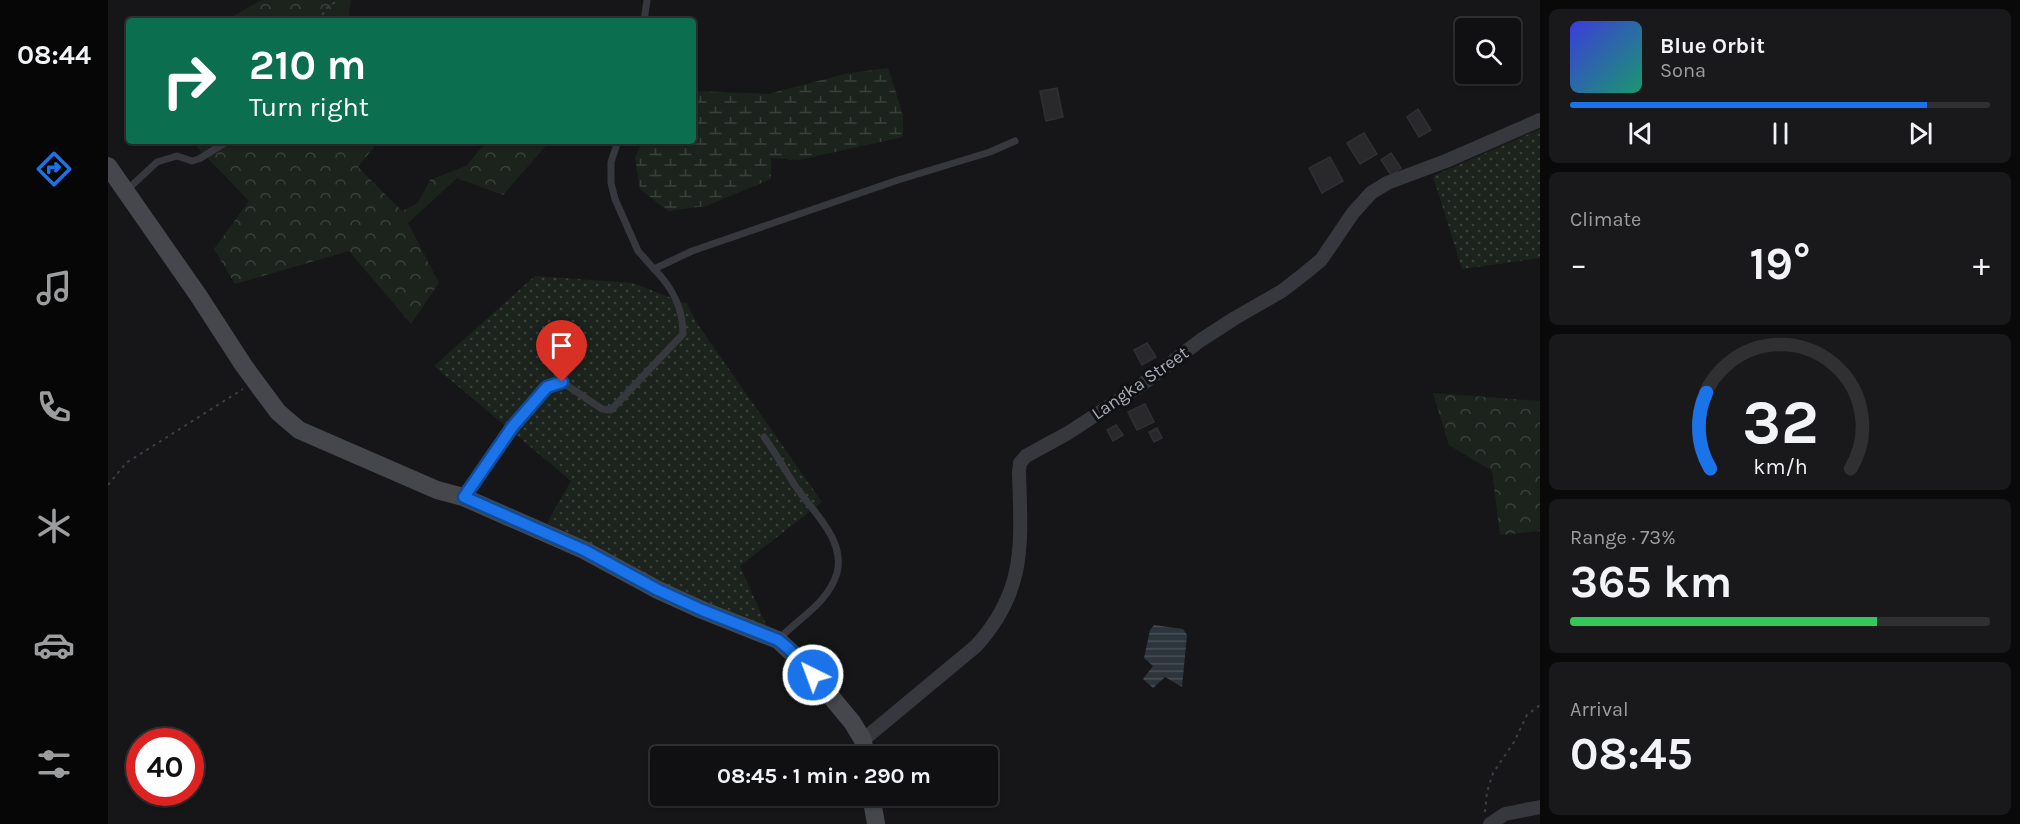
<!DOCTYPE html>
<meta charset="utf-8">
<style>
:root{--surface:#101012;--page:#19191b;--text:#f1f3f6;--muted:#9c9d9f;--line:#303032;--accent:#1a73e8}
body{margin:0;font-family:Karla,sans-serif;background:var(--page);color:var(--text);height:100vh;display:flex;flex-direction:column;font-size:22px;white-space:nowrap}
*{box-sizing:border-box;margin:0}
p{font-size:20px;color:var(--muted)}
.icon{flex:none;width:33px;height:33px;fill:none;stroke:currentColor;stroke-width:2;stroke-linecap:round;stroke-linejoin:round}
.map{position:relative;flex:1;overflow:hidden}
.sheet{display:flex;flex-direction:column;gap:9px;padding:9px;background:#09090a;width:480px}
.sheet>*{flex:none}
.banner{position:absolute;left:18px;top:18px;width:570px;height:126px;border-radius:6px;box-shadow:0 2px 4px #0004,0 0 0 2px var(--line);background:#0b6e4f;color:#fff;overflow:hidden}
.controls{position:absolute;left:1347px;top:18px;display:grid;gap:12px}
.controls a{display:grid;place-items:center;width:66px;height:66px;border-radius:6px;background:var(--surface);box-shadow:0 2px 4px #0004,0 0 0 2px var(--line);font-size:30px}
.speed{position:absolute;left:18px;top:728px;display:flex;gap:12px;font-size:30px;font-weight:700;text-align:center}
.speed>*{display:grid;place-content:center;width:78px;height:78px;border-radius:50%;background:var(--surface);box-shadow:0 2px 4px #0004,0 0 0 2px var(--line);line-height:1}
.speed .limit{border:9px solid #d22;background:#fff;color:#111}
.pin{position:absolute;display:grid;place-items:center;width:51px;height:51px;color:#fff;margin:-62px -26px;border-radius:50% 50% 50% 0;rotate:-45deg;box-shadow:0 0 6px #0007}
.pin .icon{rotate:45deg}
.me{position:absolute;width:66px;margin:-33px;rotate:318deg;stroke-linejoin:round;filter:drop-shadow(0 0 4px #0008)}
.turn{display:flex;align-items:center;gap:21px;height:126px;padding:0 24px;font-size:27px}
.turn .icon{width:78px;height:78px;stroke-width:2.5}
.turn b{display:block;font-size:42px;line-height:51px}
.big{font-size:45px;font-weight:700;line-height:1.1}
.sheet .widget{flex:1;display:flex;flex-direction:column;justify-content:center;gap:9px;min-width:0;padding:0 21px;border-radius:9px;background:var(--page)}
.sheet .dial{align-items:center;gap:0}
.dial svg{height:156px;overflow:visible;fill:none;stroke:var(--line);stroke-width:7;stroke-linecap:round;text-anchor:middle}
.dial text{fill:var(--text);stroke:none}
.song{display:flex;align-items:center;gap:18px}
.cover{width:72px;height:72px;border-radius:9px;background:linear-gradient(135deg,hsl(240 70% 55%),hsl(160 70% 35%))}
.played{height:6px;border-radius:3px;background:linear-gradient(90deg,var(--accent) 85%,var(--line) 85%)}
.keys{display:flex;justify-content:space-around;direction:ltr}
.heat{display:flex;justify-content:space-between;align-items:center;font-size:33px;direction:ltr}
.charge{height:9px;border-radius:4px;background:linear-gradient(90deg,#34c759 73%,var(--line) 0)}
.trip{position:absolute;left:542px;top:746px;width:348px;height:60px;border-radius:6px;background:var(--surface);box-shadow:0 2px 4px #0004,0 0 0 2px var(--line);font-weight:700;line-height:60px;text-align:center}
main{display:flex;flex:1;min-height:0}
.tabs{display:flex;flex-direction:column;width:108px;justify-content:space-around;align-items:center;background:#060607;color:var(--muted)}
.tabs .icon{width:42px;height:42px}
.tabs .current{color:var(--accent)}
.tabs b{font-size:27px;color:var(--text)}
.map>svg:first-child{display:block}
</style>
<main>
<nav class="tabs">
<b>08:44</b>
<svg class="icon current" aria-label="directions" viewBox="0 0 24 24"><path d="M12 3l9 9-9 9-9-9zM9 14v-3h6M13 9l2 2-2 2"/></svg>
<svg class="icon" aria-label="music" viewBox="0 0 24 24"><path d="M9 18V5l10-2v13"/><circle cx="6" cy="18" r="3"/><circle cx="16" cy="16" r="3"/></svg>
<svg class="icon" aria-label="phone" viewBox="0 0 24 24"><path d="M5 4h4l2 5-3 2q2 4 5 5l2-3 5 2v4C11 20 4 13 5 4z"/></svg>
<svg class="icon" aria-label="climate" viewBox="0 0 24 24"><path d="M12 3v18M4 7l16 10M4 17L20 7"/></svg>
<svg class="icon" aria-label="car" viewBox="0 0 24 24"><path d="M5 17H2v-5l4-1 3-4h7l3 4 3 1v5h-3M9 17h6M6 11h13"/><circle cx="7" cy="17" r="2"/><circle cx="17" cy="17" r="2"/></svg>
<svg class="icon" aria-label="filters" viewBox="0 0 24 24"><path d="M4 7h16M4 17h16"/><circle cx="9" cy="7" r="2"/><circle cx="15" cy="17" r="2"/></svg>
</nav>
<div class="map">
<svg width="1432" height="824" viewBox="0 0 1432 824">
<defs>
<pattern id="grass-dots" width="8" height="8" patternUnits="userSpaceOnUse" patternTransform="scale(1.5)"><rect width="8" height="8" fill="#1c231d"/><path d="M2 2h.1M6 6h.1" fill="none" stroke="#3a403c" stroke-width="1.8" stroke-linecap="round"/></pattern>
<pattern id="forest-crowns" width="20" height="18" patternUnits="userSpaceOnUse" patternTransform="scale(1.5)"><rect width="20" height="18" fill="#1c231d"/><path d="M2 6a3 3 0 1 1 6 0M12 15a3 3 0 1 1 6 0" fill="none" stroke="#3a403c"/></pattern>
<pattern id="wetland-marsh" width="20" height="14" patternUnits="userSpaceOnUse" patternTransform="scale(1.5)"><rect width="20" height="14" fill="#1c231d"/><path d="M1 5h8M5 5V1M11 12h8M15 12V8" fill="none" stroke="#3a403c"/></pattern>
<pattern id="water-rules" width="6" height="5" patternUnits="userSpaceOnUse" patternTransform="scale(1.5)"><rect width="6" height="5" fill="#2c353c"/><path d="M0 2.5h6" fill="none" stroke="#485056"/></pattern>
</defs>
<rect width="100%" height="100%" fill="#161618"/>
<!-- grass -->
<path fill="url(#grass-dots)" d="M1432 129V258L1354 269 1325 176Z
M427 276 525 283 579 304 588 322 714 502 632 566 660 629 594 604 439 523 463 481 326 366Z"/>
<!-- forest -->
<path fill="url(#forest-crowns)" d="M154 0H243L241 12 243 21H122L127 15Z
M83 141H271L250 167 294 211 310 203 322 180 358 166 379 141H442L395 195 349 178 300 223 331 283 303 324 241 251 127 284 106 249 141 201Z
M1325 393 1432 401V531L1392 535 1384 471 1341 445Z"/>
<!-- wetland -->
<path fill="url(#wetland-marsh)" d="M780 68 795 115V137L691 160 663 158V179L598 206 560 211 532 189 527 158 534 141H585V91L660 94 737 74Z"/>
<!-- water -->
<path fill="url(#water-rules)" d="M1046 625 1075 629 1079 635 1074 687 1057 677 1045 688 1035 679 1045 666 1036 658 1042 630Z"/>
<!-- building -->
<path fill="#29292c" stroke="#303034" stroke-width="1.5" d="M949 88 955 117 938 121 932 91Z
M1310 109 1323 130 1311 137 1299 117Z
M1256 133 1269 154 1252 164 1239 143Z
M1283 153 1293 168 1283 175 1273 160Z
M1222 157 1235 181 1214 193 1201 168Z
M1039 343 1048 357 1034 365 1026 350Z
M1037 404 1046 422 1029 430 1020 412Z
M1008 425 1015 435 1005 441 999 430Z
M1049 428 1054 438 1046 442 1041 432Z"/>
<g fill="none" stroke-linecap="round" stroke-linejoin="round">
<!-- path -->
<path stroke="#3d3f44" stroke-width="2" stroke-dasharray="3 4.5" stroke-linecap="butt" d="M210 21 219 8 230 0
M0 485 18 463 135 389
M1377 812 1379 792 1385 773 1406 742 1419 715 1432 705"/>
<!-- lane -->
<path stroke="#37383d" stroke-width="7" d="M536 21 539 0
M510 141 503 162V183L507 199 530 251 546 269
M18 191 49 162 69 156 84 161 91 159 120 141
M656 437C667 452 676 468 686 484 702 509 738 539 729 573 720 603 691 618 672 638
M355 497 405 426 439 387 454 382 494 409 503 410 575 334C575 308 565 288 546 269L584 251 790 180 882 152 907 141"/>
<!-- street -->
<path stroke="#37383d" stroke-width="14" d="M755 740 868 646C919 590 913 542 911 472L912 463 918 456 960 433 1032 386 1093 340 1127 318 1174 291 1196 274 1213 260 1245 213 1263 193 1279 183 1338 161 1432 120
M1382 824 1397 814 1432 807"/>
<!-- secondary -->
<path stroke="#45474d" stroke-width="18" d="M0 166 90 295 136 366 170 412 191 430 329 490 355 497 476 550 550 590 594 610 670 640 695 663 744 722 755 740 757 756
M763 795 768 824"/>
</g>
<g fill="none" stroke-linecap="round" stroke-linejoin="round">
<!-- route casing -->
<g stroke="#114b97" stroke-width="15">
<path id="route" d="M454 382 439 387 405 426 356 497 476 550 550 590 594 610 670 640 680 648 705 675"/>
</g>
<!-- route -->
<use href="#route" stroke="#1a73e8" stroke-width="10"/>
</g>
<g text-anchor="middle" stroke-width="6" stroke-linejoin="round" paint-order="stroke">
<!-- street labels -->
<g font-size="18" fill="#a8adb8" stroke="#111113">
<text transform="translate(1032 383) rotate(-35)" y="6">Langka Street</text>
</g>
</g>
</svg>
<div class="controls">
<a><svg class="icon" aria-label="search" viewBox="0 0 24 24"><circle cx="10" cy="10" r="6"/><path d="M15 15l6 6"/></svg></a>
</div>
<div class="speed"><div class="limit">40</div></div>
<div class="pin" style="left:454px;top:382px;background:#d93025"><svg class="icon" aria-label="arrive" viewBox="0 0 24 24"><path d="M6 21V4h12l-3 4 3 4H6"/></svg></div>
<svg class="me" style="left:705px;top:675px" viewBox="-20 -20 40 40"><circle r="17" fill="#1a73e8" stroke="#fff" stroke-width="3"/><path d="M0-11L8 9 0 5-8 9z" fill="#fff"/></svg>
<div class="trip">08:45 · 1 min · 290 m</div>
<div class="banner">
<div class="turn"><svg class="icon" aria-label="right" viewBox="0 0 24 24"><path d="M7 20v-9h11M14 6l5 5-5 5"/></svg><div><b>210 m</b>Turn right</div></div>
</div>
</div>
<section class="sheet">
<div class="widget">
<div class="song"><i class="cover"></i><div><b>Blue Orbit</b><p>Sona</p></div></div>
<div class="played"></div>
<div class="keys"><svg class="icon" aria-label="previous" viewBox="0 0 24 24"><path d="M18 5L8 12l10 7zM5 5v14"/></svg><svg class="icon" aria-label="pause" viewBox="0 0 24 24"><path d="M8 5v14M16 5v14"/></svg><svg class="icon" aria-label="next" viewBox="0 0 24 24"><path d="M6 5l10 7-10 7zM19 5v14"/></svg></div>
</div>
<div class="widget"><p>Climate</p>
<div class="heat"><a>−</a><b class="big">19°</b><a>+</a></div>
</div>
<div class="widget dial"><svg viewBox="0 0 100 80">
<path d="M14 69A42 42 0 1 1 86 69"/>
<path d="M14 69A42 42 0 0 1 12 30" stroke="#1a73e8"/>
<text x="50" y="56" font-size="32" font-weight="700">32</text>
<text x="50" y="72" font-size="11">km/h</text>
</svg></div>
<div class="widget"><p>Range · 73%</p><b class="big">365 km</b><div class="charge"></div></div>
<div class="widget"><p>Arrival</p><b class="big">08:45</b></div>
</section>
</main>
